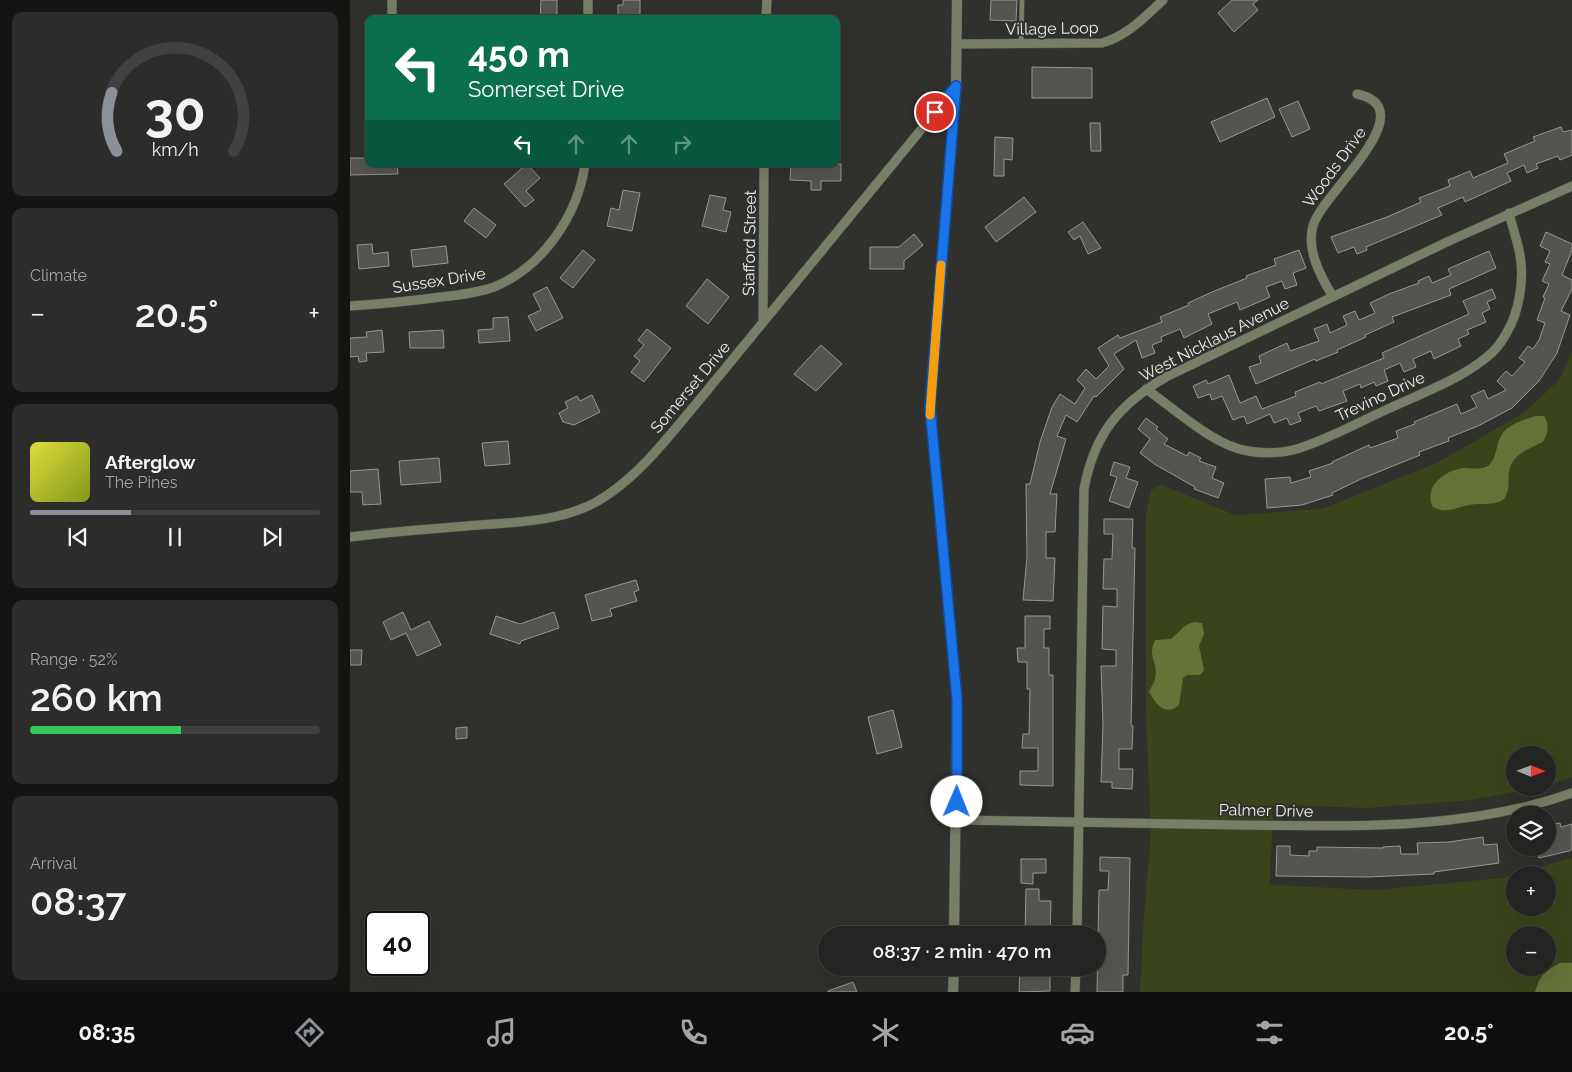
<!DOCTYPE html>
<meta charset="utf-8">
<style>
:root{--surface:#242522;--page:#2c2d2a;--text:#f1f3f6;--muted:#a3a5a5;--line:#414240;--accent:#8c9099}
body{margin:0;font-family:Raleway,sans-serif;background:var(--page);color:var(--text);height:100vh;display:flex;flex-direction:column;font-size:19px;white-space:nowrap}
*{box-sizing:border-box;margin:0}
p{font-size:16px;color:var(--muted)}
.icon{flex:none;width:28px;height:28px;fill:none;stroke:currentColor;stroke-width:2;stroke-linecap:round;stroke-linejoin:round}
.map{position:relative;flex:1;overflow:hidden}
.panel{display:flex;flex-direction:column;gap:12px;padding:12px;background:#141413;width:350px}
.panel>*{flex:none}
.hud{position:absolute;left:15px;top:15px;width:475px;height:152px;border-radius:10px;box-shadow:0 5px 20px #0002,0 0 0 1px var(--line);background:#0b6e4f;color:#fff;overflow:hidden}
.needle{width:32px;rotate:91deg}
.fabs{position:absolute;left:1156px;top:746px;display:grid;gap:10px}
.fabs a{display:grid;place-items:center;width:50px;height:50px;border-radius:50%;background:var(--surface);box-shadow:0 5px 20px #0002,0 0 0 1px var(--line);font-size:25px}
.speed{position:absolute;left:15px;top:911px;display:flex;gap:10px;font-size:25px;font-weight:700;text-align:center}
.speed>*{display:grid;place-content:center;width:65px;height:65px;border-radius:50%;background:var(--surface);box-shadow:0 5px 20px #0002,0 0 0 1px var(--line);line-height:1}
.speed .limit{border:2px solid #111;border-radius:8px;background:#fff;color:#111}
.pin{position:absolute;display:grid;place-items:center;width:42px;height:42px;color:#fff;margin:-21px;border:2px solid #fff;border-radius:50%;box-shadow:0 1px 5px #0007}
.me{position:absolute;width:55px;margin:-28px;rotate:1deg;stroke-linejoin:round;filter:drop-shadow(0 0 4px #0008)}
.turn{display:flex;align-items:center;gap:18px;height:105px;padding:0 20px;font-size:22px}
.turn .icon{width:65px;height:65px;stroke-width:2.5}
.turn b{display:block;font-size:35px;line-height:42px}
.lanes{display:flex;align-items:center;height:48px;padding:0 20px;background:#0003;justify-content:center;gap:25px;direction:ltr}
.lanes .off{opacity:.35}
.big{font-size:38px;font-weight:600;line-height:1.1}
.panel .tile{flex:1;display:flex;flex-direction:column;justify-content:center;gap:8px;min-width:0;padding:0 18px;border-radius:10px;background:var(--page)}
.panel .dial{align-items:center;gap:0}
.dial svg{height:130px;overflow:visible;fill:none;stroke:var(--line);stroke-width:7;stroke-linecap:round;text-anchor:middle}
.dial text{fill:var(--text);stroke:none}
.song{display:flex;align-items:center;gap:15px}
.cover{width:60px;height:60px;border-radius:8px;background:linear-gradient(135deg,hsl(60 70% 55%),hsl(70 70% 35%))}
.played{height:5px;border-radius:2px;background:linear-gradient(90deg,var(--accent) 35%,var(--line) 35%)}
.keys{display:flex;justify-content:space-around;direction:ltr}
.heat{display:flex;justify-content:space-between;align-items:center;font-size:28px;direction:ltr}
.charge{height:8px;border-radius:4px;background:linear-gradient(90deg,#34c759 52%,var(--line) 0)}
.trip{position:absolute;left:468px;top:926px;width:288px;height:50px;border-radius:25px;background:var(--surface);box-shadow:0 5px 20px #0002,0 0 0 1px var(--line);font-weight:600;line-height:50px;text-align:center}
.dock{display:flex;height:80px;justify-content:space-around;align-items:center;background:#0e0f0e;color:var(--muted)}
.dock .icon{width:35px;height:35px}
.dock .on{color:var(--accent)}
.dock b{font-size:22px;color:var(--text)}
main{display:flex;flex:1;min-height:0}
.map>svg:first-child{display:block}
</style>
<main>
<section class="panel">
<div class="tile dial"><svg viewBox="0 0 100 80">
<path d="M14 69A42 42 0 1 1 86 69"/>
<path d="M14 69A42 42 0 0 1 11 33" stroke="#8c9099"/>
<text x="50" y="56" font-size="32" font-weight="700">30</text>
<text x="50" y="72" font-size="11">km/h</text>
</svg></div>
<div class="tile"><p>Climate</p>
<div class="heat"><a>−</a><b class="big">20.5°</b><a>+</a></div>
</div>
<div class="tile">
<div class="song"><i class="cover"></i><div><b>Afterglow</b><p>The Pines</p></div></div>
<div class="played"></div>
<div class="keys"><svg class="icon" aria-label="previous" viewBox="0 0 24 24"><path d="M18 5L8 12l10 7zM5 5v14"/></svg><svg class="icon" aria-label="pause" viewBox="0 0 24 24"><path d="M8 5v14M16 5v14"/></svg><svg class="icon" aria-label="next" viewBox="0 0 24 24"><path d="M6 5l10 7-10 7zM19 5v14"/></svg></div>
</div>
<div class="tile"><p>Range · 52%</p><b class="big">260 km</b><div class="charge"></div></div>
<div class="tile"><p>Arrival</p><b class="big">08:37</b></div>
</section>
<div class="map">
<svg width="1222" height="992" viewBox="0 0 1222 992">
<rect width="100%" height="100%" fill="#30312d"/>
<!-- green -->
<path fill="#39441a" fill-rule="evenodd" d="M1222 351V777L1198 785V755H1165V788H1183L1122 800 1017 808 923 805 920 885 1025 890 1152 878 1222 858V992H790L794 915 801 836 796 712 795 520 801 490 812 485 885 515 972 509 1087 463 1175 412 1210 379ZM1165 875H1198V908H1165ZM1165 935H1198V968H1165Z"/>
<!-- water -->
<path fill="#647439" d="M1186 416H1194C1200 426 1198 432 1193 442 1180 448 1160 456 1159 472 1158 483 1160 490 1154 499 1142 507 1132 502 1119 505 1105 508 1096 514 1083 507 1080 502 1080 498 1081 492 1084 479 1101 469 1114 468 1121 468 1131 470 1138 466 1147 459 1146 443 1152 434 1159 424 1175 419 1186 416Z
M844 622 852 623 854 634 849 646 854 670 850 675H837L833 678 829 705C816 717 805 704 799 691 803 685 806 679 806 672 805 657 798 656 805 640L821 639 836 625Z
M1210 963H1222V992H1185C1190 975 1195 971 1210 963Z"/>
<!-- building -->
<path fill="#545551" stroke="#969792" d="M191 0H207V19H190Z
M273 0H290V19H268V5H273Z
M641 0H667L666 21 640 20Z
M882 0H908L903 4 908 10 884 32 868 13Z
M682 67 742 68V98H682Z
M917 98 925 117 870 142 861 122Z
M948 101 960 129 942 137 929 109Z
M740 123H750L751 151H741Z
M1211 127 1213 132 1222 130V155L1210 160 1208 156 1186 164 1188 168 1177 173 1174 165 1157 173 1161 181 1115 202 1113 197 1088 208 1092 215 1016 247 1017 250 1007 254 1004 247 988 253 981 237 1037 217 1071 202 1069 198 1100 186 1098 180 1120 171 1123 178 1158 163 1154 154 1185 141 1183 137Z
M645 137 663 138 662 160 654 159V176H644Z
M0 158H19V164H47L48 174 0 175Z
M177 164 190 178 176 191 184 200 175 207 154 184Z
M441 164H491V181H471V190H461V181L440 180Z
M273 190 290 193 282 231 257 226 261 208 269 210Z
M360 195 376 198 373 210 381 212 376 232 352 226Z
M674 197 686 212 646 242 635 227Z
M124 208 146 225 136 238 114 221Z
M733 222 751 248 738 254 730 236 724 240 718 232Z
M1196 232 1222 244V250L1212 275 1222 280V289L1211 311 1220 315 1207 353 1189 381 1162 408 1128 426 1098 438 1099 441 1069 452 1070 455 1011 479 982 493 983 495 952 505 917 508 915 479 940 477 941 483 961 477 959 471 983 463 982 462 1019 445 1020 448 1048 438 1046 431 1065 424 1064 422 1107 404 1111 414 1127 407 1121 396 1134 390 1138 399 1156 390 1147 381 1156 371 1162 376 1175 362 1169 358 1178 346 1183 349 1189 340 1195 323 1187 320 1195 298 1193 297 1199 284 1192 281 1200 264 1195 262 1200 251 1190 246Z
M564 234 573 245 554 261V269H520V247H549Z
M22 244 23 254 38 252 39 266 9 269 7 245Z
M96 246 98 263 63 267 61 250Z
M233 250 245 260 223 288 210 278Z
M949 250 956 268 943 273 947 285 935 289 932 281 916 287 920 297 902 305 890 310 887 302 858 314 862 324 834 338 830 329 811 337 812 341 802 345 805 353 792 358 786 340 764 354 774 369 746 397 744 396 727 422 716 415 707 436 716 439 700 494H707L705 532H696V558H705L703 601 673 600 677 557 676 484H680L690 442 702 407 710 394 725 404 735 388 727 380 736 369 746 379 759 366 748 348 768 335 770 338 812 322 810 317 839 305 838 303 862 292 897 278 896 276 926 265 924 259Z
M1139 251 1146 268 1099 289 1101 295 1042 317 1044 322 1015 335 1016 337 987 350 988 352 966 361 965 359 906 384 899 367 911 363 909 356 937 343 940 351 969 341 964 329 977 324 980 333 997 325 993 316 1005 311 1009 320 1025 313 1020 303 1039 294 1069 283 1068 281 1079 276 1082 283 1101 275 1098 269Z
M357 279 379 297 358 324 336 306Z
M197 287 213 318 186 331 178 316 191 310 183 294Z
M1142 289 1146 298 1137 302 1140 309 1132 313 1136 322 1117 330 1119 334 1108 339 1111 346 1084 359 1081 351 1063 359 1066 367 1054 372 1050 363 1034 370 1038 381 1026 386 1024 382 1011 388 1010 384 993 391 997 401 969 411 966 406 948 413 951 421 940 425 937 418 924 423 920 414 897 424 894 416 883 420 872 396 862 400 860 394 848 398 843 386 856 380 858 384 879 375 890 403 906 396 912 409 946 396 945 392 970 382 971 384 1034 358 1032 353 1119 314 1113 301Z
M158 317 160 341 129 343 128 330 143 329V318Z
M297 329 321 348 294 382 281 372 290 361 284 356 294 345 288 340Z
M32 330 34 352 16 353 17 361 9 362 8 356 0 357V338L17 337 16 332Z
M93 330 94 348H60L59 332Z
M471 345 492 364 466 391 444 374Z
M242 395 250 412 224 425 213 422 209 413 218 408 215 402 227 396 230 401Z
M796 418 808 427 806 429 818 439 814 444 837 456 839 452 851 458 849 461 866 467 862 478 874 483 868 498 844 489 845 487 806 465 790 453 800 439 788 429Z
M158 441 160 464 135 466 132 443Z
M89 458 91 482 51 485 49 461Z
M764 462 780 467 776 478 788 482 779 508 759 501 767 477 760 475Z
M28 469 31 504 13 505 12 492H0V471Z
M754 519H783L782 548H785L781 725 783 726 782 749H769V769H783L782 789 762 788V782H751L753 725 751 666H766V650L752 649 753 606 767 607V589H753L754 559H762L763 534H754Z
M286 580 289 590 284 592 287 601 260 609 262 616 242 621 235 595Z
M53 612 61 630 79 621 91 645 67 656 56 633 41 640 33 622Z
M204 612 209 628 171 641 170 644 140 634 146 616 170 624Z
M675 616H700V629H694V648H699V675H703V786L670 785V771H688V748H672L673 734H679L680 689H677V662H668L667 648H675Z
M0 650H12L11 665H0Z
M543 710 552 747 527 754 518 717Z
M117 727V738L106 739V728Z
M1210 823 1211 827 1222 824V849L1219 851 1189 858 1187 848H1198V825Z
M1133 837 1134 845 1147 844 1149 863 1084 872V874L1018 877 926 876 927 846H940V855L959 856V851H967V847L1033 848V847L1050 846 1051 854H1068L1067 843 1099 842Z
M750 857 780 858 778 975H773V992H747L749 890H758L759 871H750Z
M671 859H696V873H683V884L671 883Z
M676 889H689V901H701L700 935H675Z
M670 968H700V991L669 992Z
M503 982 507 992H478V991Z"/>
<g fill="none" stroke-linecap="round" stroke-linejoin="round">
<!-- service casing -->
<g stroke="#4b4c48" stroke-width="5.5">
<path id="service" d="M671 44 672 0"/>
</g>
<!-- minor casing -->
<g stroke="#4b4c48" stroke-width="10">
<path id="minor" d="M42 19V0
M238 19V0
M416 19 417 0
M607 44 752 43C777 36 795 17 813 0
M983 297C971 277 956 250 963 226 970 195 1077 109 1007 94
M0 306C30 304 61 301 91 297 109 295 127 293 144 287 193 267 228 215 235 164
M413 322 414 164
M796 389C825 409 864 446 898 451 915 454 934 453 950 448 981 438 1011 421 1040 408 1072 393 1109 380 1137 357 1145 351 1151 343 1156 334 1170 311 1175 276 1169 250 1166 237 1162 225 1159 213
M0 537C39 532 78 529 117 526 163 522 217 523 256 496 292 472 318 437 346 404L606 87
M607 820C700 822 793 824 886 825 998 826 1115 831 1222 793
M727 935 734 489C744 435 768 405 816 377L1099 241 1222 186
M725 992 726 968"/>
</g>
<!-- tertiary casing -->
<g stroke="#4b4c48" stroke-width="11">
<path id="tertiary" d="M604 935 607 700 580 407 606 87 607 0
M603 992 604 968"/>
</g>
<!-- service -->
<use href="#service" stroke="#777f66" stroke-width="4.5"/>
<!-- minor -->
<use href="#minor" stroke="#777f66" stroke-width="9"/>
<!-- tertiary -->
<use href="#tertiary" stroke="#777f66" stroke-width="10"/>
</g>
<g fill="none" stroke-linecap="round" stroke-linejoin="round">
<!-- route casing -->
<g stroke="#114b97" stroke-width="12">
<path id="route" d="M585 112 606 86 580 407 607 700V802"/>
</g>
<!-- route -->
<use href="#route" stroke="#1a73e8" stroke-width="9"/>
<!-- slow -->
<path stroke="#f59e0b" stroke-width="9" d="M580 415 591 265"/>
</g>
<g text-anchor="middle" stroke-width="4" stroke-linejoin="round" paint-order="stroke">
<!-- street labels -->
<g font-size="16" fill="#eeefed" stroke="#30312d">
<text transform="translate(702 28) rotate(-1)" y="6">Village Loop</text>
<text transform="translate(984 167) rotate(-54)" y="6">Woods Drive</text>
<text transform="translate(399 243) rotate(-89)" y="6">Stafford Street</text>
<text transform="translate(89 280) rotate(-9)" y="6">Sussex Drive</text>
<text transform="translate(864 339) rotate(-27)" y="6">West Nicklaus Avenue</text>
<text transform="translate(340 387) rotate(-50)" y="6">Somerset Drive</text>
<text transform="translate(1030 396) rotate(-25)" y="6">Trevino Drive</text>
<text transform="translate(916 810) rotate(1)" y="6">Palmer Drive</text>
</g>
</g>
</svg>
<div class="fabs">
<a><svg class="needle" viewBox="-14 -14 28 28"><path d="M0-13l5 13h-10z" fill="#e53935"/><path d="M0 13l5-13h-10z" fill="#a3a5a5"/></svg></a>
<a><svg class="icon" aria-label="layers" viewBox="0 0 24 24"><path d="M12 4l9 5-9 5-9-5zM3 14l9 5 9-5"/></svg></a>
<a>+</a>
<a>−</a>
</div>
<div class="speed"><div class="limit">40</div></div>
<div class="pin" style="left:585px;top:112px;background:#d93025"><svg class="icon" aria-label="arrive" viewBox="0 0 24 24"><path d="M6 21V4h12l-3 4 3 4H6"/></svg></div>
<svg class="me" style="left:607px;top:802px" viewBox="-20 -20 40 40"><circle r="19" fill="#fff"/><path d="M0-13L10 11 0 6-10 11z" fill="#1a73e8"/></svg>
<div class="trip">08:37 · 2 min · 470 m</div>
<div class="hud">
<div class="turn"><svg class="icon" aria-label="left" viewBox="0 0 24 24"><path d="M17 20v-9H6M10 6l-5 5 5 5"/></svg><div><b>450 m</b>Somerset Drive</div></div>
<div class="lanes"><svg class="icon" aria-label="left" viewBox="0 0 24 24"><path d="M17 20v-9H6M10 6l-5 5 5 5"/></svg><svg class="icon off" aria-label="ahead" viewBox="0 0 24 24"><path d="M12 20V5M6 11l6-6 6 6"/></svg><svg class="icon off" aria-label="ahead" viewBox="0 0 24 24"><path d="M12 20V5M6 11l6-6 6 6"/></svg><svg class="icon off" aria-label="right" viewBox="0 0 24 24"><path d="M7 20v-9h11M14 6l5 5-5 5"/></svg></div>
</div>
</div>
</main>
<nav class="dock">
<b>08:35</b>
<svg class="icon on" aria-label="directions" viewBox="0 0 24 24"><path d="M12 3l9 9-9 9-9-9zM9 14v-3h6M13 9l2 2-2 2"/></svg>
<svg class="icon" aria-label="music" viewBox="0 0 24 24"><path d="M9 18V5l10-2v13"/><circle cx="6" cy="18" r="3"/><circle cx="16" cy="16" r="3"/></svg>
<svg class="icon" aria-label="phone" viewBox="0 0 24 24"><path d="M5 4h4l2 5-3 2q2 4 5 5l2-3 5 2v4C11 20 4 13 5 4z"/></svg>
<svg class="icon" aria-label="climate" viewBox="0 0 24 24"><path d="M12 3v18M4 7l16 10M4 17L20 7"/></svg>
<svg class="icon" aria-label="car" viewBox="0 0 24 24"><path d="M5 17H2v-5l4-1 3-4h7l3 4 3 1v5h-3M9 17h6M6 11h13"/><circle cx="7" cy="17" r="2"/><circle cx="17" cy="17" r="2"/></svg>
<svg class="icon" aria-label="filters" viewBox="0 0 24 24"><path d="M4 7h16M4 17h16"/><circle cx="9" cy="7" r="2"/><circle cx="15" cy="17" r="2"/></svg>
<b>20.5°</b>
</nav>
